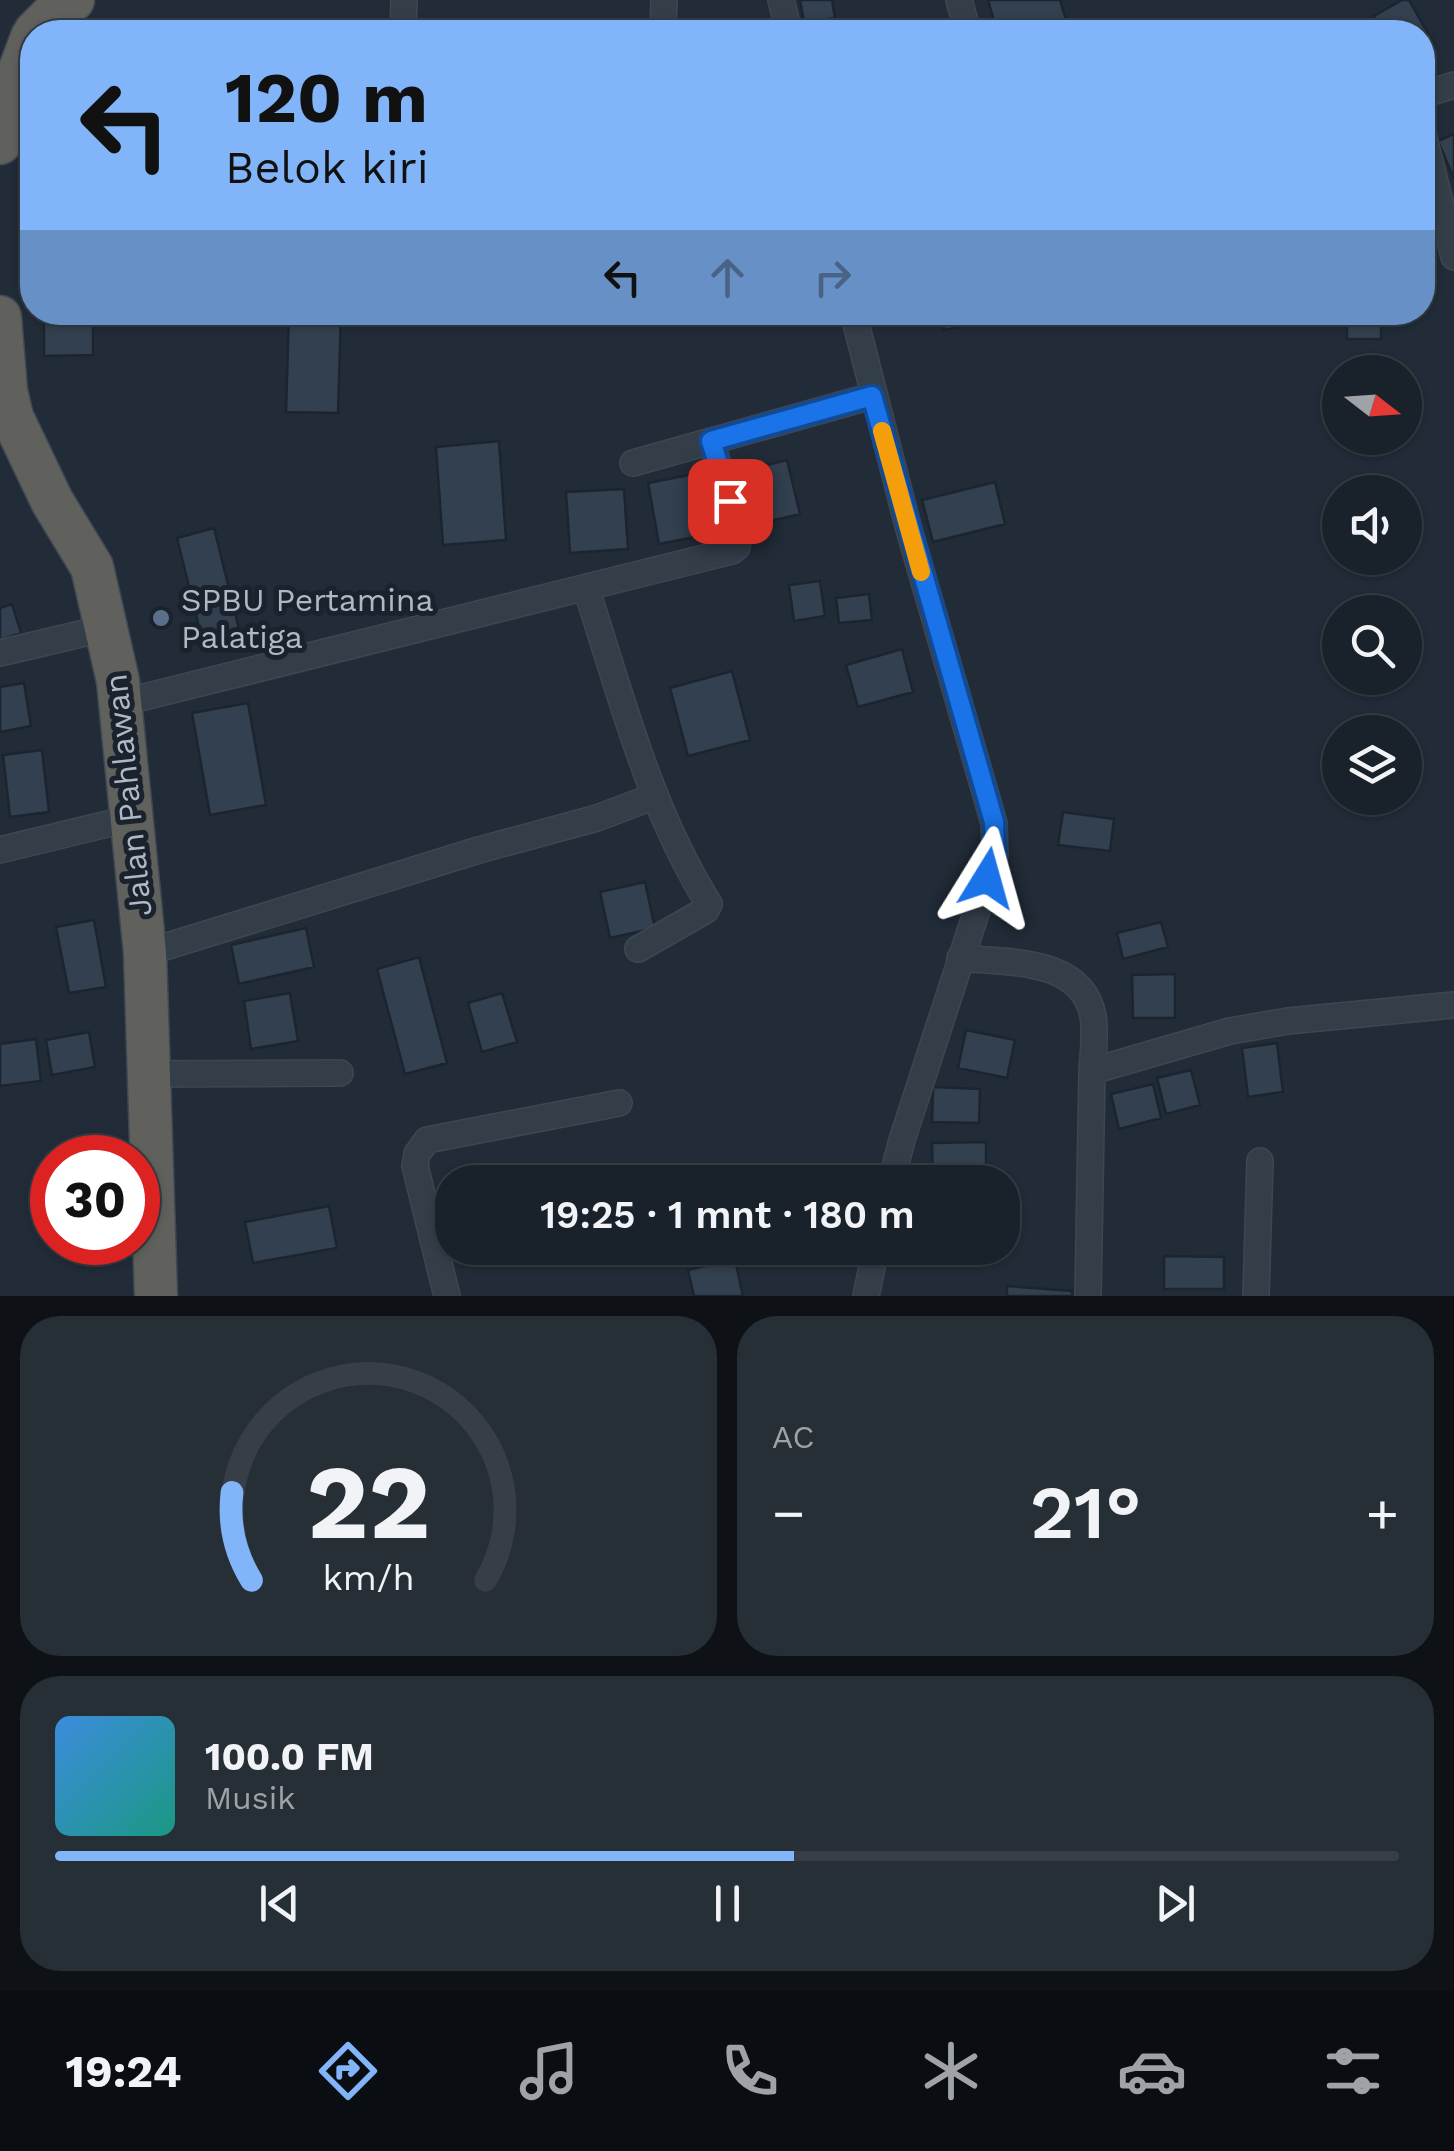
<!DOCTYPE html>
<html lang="id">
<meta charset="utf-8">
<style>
:root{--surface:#19212a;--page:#262e36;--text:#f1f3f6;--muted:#9fa3a8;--line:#373e47;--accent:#81b4f8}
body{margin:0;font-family:"Work Sans",sans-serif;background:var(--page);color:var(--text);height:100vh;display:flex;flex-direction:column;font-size:38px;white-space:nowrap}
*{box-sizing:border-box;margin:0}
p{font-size:32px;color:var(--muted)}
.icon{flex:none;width:55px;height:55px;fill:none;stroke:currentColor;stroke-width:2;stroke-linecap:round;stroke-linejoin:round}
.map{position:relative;height:1296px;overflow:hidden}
.panel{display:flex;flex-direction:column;gap:20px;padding:20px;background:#0e1217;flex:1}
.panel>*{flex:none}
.banner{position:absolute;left:20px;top:20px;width:1415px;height:305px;border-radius:40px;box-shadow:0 2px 8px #0004,0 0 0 2px var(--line);background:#81b4f8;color:#111;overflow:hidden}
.needle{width:65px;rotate:107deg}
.buttons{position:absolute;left:1322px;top:355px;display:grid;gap:20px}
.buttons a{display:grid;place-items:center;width:100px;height:100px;border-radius:50%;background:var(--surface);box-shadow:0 2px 8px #0004,0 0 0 2px var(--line);font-size:50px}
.speed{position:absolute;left:30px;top:1135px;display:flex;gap:20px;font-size:50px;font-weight:700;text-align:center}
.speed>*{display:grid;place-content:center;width:130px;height:130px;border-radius:50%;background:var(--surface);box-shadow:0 2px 8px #0004,0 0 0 2px var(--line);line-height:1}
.speed .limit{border:15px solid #d22;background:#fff;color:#111}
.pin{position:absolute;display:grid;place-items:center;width:85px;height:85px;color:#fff;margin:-42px;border-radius:20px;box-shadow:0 5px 15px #0006}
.me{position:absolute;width:110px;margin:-55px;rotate:8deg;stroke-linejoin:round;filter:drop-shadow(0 0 8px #0008)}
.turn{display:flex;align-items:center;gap:35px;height:210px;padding:0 40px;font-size:45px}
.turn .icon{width:130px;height:130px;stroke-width:2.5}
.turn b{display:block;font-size:70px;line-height:85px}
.lanes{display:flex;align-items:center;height:95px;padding:0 40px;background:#0003;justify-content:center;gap:50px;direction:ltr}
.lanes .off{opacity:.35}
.big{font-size:75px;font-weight:600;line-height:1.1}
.panel .card{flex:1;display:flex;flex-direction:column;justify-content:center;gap:15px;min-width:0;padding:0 35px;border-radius:40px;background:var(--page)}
.panel .dial{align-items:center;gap:0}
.dial svg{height:260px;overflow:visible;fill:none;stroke:var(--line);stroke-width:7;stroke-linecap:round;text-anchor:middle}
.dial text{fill:var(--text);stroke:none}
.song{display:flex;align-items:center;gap:30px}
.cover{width:120px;height:120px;border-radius:15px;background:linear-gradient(135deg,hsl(210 70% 55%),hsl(170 70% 35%))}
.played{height:10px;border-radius:5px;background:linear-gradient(90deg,var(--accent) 55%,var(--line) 55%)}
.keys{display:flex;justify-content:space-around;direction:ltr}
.heat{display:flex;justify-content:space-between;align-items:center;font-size:55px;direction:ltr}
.panel .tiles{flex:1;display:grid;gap:20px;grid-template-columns:1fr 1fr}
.card:last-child{grid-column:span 2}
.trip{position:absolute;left:435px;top:1165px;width:585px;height:100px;border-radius:40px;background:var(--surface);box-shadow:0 2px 8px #0004,0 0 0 2px var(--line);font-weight:600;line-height:100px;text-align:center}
.tabs{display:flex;height:160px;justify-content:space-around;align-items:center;background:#0a0d11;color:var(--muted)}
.tabs .icon{width:70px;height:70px}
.tabs .current{color:var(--accent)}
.tabs b{font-size:45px;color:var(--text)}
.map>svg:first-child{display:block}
</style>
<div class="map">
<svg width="1454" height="1296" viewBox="0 0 1454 1296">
<rect width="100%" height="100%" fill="#212c38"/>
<!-- building -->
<path fill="#32404f" stroke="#1c252f" stroke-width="2.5" d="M800 0H832L835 18 804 22Z
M988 0H1060L1067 23 1033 32H997Z
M1402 0H1409L1435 46 1422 53V32H1383L1374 16Z
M1454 134V179L1438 141Z
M289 312H341L338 413 286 412Z
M941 312H973L975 324 944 330Z
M1347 312H1381V339H1347Z
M44 322H93V355L44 356Z
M499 441 506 540 443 545 436 447Z
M787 460 800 514 749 526 736 472Z
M694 474 705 535 659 544 648 483Z
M995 482 1005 524 933 542 922 500Z
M624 489 628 549 570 553 566 492Z
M214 528 242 641 205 651 177 538Z
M820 581 825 616 794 621 789 585Z
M869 594 872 620 839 623 836 598Z
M12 604 21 633 0 640V608Z
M902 649 913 692 858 707 846 665Z
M732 671 750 740 688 756 670 688Z
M24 683 31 726 0 732V687Z
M248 703 266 805 210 815 192 713Z
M42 750 49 812 10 817 3 755Z
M1063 812 1114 819 1110 851 1058 845Z
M645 882 655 928 610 938 600 892Z
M94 920 106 987 69 993 56 927Z
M1161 922 1168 947 1123 959 1117 933Z
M306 928 314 967 239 984 231 945Z
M419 957 447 1063 405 1074 377 969Z
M1175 974V1018H1133L1132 975Z
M290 993 298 1041 251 1049 244 1001Z
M502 993 517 1042 482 1052 468 1003Z
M966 1030 1015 1040 1007 1078 958 1068Z
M89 1032 95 1067 52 1075 46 1040Z
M36 1039 41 1081 0 1086V1044Z
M1277 1043 1283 1092 1248 1097 1242 1048Z
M1191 1070 1200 1105 1166 1114 1157 1078Z
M1153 1084 1161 1118 1119 1129 1111 1094Z
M933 1087 980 1089 979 1123 932 1122Z
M986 1142V1177L933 1179 932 1143Z
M329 1206 337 1248 253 1263 245 1222Z
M1164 1256 1224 1257V1289H1164Z
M735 1259 743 1296H694L688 1270Z
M1007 1286 1072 1291V1296H1007Z"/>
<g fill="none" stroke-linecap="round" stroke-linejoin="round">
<!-- minor casing -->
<g stroke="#3d4752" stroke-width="28">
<path id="minor" d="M781 0 789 32
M959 0 968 32
M403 32 404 0
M663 32 664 0
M1422 95 1454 85
M1422 130 1454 257
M853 312 908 526 994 823 995 855 902 1140 891 1182
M633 463 872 396
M586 588C621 695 649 808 709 904L706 910 638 949
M0 653 106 628
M120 703 732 551 737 547 739 532 711 441
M0 850 132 818
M145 953 479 850 597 818 655 796
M960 958C1006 963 1082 957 1093 1016 1096 1033 1093 1054 1092 1071L1230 1031 1288 1021 1454 1005
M150 1074 340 1073
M447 1296 415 1166 417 1154 427 1140 619 1103
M866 1296 876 1248
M1088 1296 1092 1071
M1256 1296 1260 1161"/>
</g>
<!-- trunk casing -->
<g stroke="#3f4853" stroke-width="45">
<path id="trunk" d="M35 32 56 11 73 0
M0 143 13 88 32 37
M0 317 6 391 12 417 52 501 92 567 118 681 145 953 156 1296"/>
</g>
<!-- minor -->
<use href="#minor" stroke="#343e49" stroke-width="25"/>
<!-- trunk -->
<use href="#trunk" stroke="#60605d" stroke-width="42"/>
</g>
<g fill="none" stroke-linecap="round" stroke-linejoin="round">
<!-- route casing -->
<g stroke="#114b97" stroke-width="25">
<path id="route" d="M730 501 711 441 872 396 994 822 995 855 987 878"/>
</g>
<!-- route -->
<use href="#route" stroke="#1a73e8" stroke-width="18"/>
<!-- slow -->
<path stroke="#f59e0b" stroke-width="18" d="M882 431 921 572"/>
</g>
<!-- markers -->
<circle fill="#5c6f8a" stroke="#1a232d" stroke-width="4" cx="161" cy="618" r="10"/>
<g text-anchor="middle" stroke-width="10" stroke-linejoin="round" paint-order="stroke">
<!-- poi labels -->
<g font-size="32" fill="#afb8c5" stroke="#1a232d" text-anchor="start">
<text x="181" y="611">SPBU Pertamina<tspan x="181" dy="37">Palatiga</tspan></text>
</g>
<!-- street labels -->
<g font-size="32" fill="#afb8c5" stroke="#1a232d">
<text transform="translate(128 795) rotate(-96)" y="11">Jalan Pahlawan</text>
</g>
</g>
</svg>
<div class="buttons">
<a><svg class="needle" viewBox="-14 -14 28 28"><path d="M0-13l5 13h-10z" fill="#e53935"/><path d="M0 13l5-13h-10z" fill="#9fa3a8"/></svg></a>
<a><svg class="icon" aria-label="sound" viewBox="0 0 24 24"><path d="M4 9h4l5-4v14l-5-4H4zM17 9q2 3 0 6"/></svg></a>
<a><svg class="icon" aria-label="search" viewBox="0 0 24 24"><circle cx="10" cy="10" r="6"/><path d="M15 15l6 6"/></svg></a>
<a><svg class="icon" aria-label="layers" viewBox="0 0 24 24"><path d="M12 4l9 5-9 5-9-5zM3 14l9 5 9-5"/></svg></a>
</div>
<div class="speed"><div class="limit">30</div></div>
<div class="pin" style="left:730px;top:501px;background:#d93025"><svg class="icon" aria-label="arrive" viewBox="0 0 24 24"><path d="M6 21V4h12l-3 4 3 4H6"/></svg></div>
<svg class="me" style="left:987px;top:878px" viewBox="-20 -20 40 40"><path d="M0-17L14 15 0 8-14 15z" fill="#1a73e8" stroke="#fff" stroke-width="4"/></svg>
<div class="trip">19:25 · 1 mnt · 180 m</div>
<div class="banner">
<div class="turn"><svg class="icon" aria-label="left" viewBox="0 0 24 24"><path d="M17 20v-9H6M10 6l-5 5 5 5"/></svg><div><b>120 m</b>Belok kiri</div></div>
<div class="lanes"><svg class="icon" aria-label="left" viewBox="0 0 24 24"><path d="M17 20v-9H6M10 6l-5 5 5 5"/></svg><svg class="icon off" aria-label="ahead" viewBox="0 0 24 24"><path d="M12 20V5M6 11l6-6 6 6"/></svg><svg class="icon off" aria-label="right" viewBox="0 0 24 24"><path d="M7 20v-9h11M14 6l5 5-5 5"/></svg></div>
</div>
</div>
<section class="panel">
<div class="tiles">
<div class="card dial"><svg viewBox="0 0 100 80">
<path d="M14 69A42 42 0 1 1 86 69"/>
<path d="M14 69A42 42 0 0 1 8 42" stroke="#81b4f8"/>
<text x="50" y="56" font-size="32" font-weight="700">22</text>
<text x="50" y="72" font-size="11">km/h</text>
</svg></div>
<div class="card"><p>AC</p>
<div class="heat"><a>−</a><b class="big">21°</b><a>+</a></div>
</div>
<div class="card">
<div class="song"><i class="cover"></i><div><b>100.0 FM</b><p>Musik</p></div></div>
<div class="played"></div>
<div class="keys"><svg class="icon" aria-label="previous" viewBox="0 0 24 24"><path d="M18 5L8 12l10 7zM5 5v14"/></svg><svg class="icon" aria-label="pause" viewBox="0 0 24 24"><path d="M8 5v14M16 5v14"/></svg><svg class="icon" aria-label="next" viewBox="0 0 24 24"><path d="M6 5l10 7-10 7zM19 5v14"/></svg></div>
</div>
</div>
</section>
<nav class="tabs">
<b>19:24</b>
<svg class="icon current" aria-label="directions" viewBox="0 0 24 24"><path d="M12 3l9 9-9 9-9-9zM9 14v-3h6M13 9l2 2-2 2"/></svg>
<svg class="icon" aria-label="music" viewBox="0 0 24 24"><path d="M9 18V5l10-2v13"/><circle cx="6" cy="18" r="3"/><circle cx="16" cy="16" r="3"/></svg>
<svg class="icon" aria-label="phone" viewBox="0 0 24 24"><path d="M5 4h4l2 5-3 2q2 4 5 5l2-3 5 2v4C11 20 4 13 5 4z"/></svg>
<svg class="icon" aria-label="climate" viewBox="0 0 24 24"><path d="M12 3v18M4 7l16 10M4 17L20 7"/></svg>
<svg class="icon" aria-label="car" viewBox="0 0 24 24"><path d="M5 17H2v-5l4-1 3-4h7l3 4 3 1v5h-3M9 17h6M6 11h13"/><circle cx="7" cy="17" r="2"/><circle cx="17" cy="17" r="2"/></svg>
<svg class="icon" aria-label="filters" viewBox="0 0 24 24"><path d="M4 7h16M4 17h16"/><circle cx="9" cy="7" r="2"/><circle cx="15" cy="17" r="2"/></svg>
</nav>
